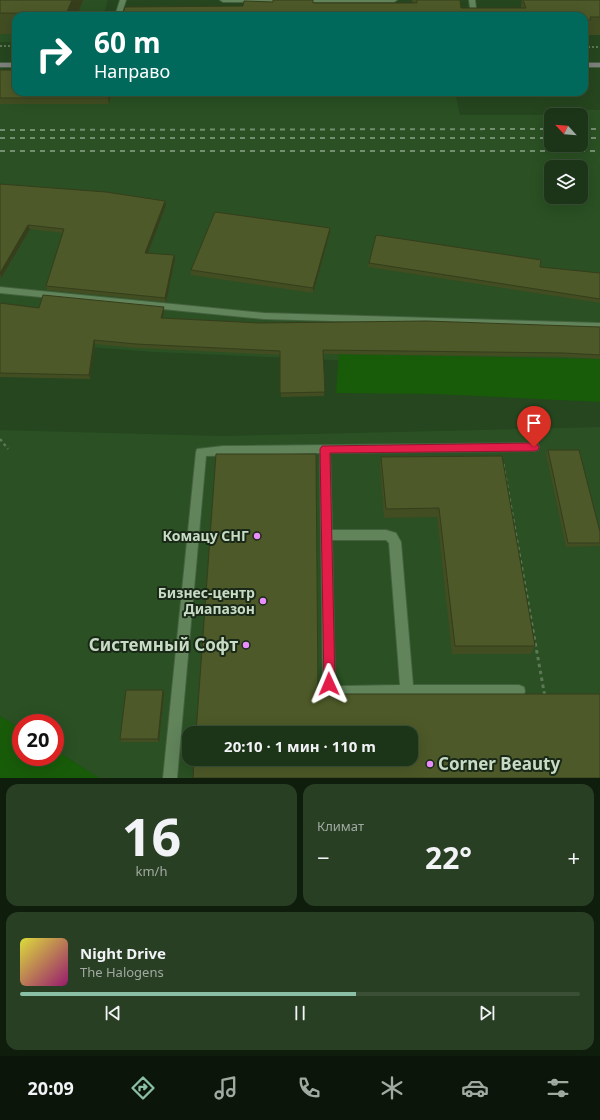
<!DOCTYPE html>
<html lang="ru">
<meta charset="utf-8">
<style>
:root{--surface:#1c3417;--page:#293f24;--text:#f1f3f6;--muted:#a0aaa1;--line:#3a4f36;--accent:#8abfa5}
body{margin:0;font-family:"Noto Sans",sans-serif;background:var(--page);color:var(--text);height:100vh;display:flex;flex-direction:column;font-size:15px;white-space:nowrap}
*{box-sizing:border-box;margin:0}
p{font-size:13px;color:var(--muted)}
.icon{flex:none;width:22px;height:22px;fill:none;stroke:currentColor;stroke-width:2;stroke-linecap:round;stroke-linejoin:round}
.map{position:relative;height:778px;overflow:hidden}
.details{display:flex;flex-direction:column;gap:6px;padding:6px;background:#0f1d0d;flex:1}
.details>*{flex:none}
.hud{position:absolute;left:12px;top:12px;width:576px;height:84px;border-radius:12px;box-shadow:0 4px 16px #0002,0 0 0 1px var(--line);background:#00695c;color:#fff;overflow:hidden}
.needle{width:26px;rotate:296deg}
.buttons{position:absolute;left:544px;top:108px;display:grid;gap:8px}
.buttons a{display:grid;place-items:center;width:44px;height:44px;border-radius:8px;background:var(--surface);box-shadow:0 4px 16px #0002,0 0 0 1px var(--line);font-size:20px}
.speed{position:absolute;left:12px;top:714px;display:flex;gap:8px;font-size:20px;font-weight:700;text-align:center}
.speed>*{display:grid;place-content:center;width:52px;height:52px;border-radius:50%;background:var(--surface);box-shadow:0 4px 16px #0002,0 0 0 1px var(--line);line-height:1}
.speed .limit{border:6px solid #d22;background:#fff;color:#111}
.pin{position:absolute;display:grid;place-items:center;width:34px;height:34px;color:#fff;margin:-41px -17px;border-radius:50% 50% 50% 0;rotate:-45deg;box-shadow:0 0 4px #0007}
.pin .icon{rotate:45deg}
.me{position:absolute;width:44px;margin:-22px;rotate:359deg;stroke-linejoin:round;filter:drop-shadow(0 0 3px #0008)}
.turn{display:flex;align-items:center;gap:14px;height:84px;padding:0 16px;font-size:18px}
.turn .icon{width:52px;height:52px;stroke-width:2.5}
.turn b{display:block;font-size:28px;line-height:34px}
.big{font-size:30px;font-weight:700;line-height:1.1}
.details .tile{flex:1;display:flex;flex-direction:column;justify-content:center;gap:6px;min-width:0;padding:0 14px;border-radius:12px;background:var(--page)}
.details .dial{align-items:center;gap:0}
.dial b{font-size:52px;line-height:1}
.song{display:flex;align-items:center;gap:12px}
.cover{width:48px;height:48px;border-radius:6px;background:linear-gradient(135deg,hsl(60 70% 55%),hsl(320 70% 35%))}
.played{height:4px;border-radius:2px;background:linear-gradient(90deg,var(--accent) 60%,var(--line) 60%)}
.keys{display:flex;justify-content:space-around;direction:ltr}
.heat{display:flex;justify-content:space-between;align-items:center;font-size:22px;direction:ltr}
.details .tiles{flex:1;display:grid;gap:6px;grid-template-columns:1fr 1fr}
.tile:last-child{grid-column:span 2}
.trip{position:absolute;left:182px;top:726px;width:236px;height:40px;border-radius:12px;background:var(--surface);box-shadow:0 4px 16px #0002,0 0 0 1px var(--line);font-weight:700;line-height:40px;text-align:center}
.tab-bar{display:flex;height:64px;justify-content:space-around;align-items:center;background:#0b1509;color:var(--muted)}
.tab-bar .icon{width:28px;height:28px}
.tab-bar .selected{color:var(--accent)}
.tab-bar b{font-size:18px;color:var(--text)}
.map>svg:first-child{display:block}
</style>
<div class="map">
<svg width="600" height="778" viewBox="0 0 600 778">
<rect width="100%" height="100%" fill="#25461f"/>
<!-- built -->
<path fill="#2a5023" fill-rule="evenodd" d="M0 0H108L103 16H16V42H0Z
M0 76 16 92H455L460 115H567L565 110H600V364L333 360 154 352 0 340ZM551 115H581V145H551ZM551 167H581V197H551Z
M600 427V778H99L55 750V723H21V729L0 716V430L222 436ZM189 733H411V759H189Z"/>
<!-- green -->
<path fill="#185c09" d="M339 354 600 359V402L436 394 336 393Z
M0 716 21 729V757H55V750L99 778H0Z"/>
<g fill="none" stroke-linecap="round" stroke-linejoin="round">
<!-- lane casing -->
<g stroke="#44613f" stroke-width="2">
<path id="lane" d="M120 0H126L121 16H115Z
M220 0H397L394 2H223Z
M469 0H475L477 16H471Z
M0 287 264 313 600 323V329L264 319 0 293Z
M534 443 538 444 539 447 538 450 534 451 330 453 332 530H386L396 533 401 542 413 685H519L524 687 525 691 524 695 519 697 341 698 329 694 323 684 320 453 206 456 177 778H163L196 452 197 449 223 446ZM332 540H386L389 543 400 685 341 686 337 685 335 682Z"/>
</g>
<!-- secondary casing -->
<g stroke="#44613f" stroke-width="2">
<path id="secondary" d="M0 63H16V67H0Z
M584 63H600V67H584Z"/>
</g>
<!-- path-far2 -->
<path stroke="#5c7857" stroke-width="2" stroke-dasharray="2 2" stroke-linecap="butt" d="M0 46H16
M584 47H600"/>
<!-- path-far1 -->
<path stroke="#5c7857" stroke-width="2.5" stroke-dasharray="3 3" stroke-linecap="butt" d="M0 439 8 449"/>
<!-- path -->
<path stroke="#5c7857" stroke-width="3" stroke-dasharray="3.5 3.5" stroke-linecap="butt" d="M503 464 545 697"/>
<!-- lane -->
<use href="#lane" fill="#61845b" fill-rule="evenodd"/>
<!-- secondary -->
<use href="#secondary" fill="#7e807e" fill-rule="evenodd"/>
<!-- rail -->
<path stroke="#748f70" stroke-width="2" stroke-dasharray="5 5" stroke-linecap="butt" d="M581 129H600
M0 130 551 129
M0 138H551
M581 138H600
M0 151H600"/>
</g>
<!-- wall -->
<path fill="#424d22" d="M0 0H83L77 16H16V34H0Z
M412 0H460L461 8H521L522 0H600V35H587L586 38H584V16L243 6 273 2 313 3H413Z
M0 70 112 92 109 104H0Z
M0 184 166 205 147 254 175 259 166 302 47 290 46 286 63 233 30 229 1 278H0Z
M330 232 313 293 191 275V270Z
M369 263 540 267 600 273V303L368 267Z
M0 303 39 308 164 307V311L163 318 260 323 600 327V359L563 357 323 354 324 396 281 397 280 355 137 348 95 344 90 379 0 377Z
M548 450 600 532V546L566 547 546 454Z
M502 456 535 646 531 654H452L437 517 384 518 380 466 381 457Z
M164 693 159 742H121L120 739Z"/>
<!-- shaded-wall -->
<path fill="#363e1c" d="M72 0H83L77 16H67L66 14Z
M110 92H112L109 104 108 98Z
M165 201 166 205 146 258 145 253Z
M28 225 30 229 1 278 0 273Z
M330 228V232L313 293V288Z
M174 255 175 259 166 302 165 298Z
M164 307V311L162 322 161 318Z
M94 340 95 344 90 379 89 375Z
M163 690 164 693 159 742 158 739Z"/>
<!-- building -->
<path fill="#4d5928" stroke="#363e1c" d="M0 0H72L66 14 0 13Z
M273 0H313V3H417V0H460L461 8H526L523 0H600V17H590L591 20H584V16H122L125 7 243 6 244 1 273 2Z
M0 70H16V92H110L108 98H0Z
M0 184 106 192 165 201 145 253 174 255 165 298 46 286 64 229 28 225 0 273Z
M215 212 330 228 313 288 191 270Z
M376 235 541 260 540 267 600 273V299L369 263Z
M43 295 164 307 161 318 260 323 426 321 600 327V355L564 353 323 350 325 392 280 393V351L136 344 94 340 89 375 0 373V303L39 308Z
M548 450H579L600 532V543H568Z
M216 454H316L318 694H600V778H193L194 759H411V733H196Z
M502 456 535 646H455L439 508 386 509 381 457Z
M126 690H163L158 739H120Z"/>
<!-- route -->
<path fill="#e11d48" stroke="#92132f" d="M534 443 538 445 539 447 538 450 534 451 330 453 335 684 333 688 329 689 325 688 324 684 320 449 322 446Z"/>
<!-- markers -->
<g fill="#ea8dfd" stroke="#192817" stroke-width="1.5">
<circle cx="257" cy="536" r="4"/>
<circle cx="263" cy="601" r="4"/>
<circle cx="246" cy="645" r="4"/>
<circle cx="430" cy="764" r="4"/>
</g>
<g text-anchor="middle" stroke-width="4" stroke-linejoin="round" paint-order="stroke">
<!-- poi labels -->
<g font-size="14" font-weight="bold" fill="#c8dcc5" stroke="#192817" text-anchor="end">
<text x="249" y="541">Комацу СНГ</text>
<text x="255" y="598">Бизнес-центр<tspan x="255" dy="16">Диапазон</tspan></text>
</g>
<!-- near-poi labels -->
<g font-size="17" font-weight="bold" fill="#c8dcc5" stroke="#192817" text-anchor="end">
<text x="238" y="651">Системный Софт</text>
<text x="438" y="770" text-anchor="start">Corner Beauty</text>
</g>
</g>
</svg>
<div class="buttons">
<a><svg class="needle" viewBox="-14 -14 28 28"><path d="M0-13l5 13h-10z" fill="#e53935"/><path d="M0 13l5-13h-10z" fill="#a0aaa1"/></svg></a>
<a><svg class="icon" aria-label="layers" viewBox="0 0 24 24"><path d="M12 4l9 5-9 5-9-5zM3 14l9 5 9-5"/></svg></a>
</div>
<div class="speed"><div class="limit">20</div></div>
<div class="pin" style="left:534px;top:447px;background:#d93025"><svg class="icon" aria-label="arrive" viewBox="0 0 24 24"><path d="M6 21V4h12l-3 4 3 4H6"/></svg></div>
<svg class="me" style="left:329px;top:684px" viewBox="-20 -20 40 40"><path d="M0-17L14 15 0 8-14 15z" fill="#e11d48" stroke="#fff" stroke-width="4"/></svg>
<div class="trip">20:10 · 1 мин · 110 m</div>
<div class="hud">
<div class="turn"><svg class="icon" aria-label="right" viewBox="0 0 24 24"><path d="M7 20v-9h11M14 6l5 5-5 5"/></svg><div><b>60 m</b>Направо</div></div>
</div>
</div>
<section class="details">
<div class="tiles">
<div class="tile dial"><b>16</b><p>km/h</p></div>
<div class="tile"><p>Климат</p>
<div class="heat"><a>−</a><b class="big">22°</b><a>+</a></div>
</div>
<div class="tile">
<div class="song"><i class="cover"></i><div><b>Night Drive</b><p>The Halogens</p></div></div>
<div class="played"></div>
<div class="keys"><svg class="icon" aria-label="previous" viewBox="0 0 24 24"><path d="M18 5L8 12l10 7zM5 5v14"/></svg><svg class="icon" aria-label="pause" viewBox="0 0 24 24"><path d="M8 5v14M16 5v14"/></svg><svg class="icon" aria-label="next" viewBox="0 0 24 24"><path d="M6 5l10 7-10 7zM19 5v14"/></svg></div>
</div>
</div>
</section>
<nav class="tab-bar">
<b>20:09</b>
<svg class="icon selected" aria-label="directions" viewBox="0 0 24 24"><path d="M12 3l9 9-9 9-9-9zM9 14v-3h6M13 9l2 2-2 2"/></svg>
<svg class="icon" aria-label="music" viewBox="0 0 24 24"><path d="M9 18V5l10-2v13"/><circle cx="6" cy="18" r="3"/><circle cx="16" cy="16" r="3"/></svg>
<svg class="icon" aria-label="phone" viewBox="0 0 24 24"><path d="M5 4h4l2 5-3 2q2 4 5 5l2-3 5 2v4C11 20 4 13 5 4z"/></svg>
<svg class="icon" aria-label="climate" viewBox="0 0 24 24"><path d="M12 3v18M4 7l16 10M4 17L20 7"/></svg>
<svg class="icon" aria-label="car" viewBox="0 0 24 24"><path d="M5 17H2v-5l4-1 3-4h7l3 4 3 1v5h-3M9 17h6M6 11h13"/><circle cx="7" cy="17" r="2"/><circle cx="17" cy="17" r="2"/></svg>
<svg class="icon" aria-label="filters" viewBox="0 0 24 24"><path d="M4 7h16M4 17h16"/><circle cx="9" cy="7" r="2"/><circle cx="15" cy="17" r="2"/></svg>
</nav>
